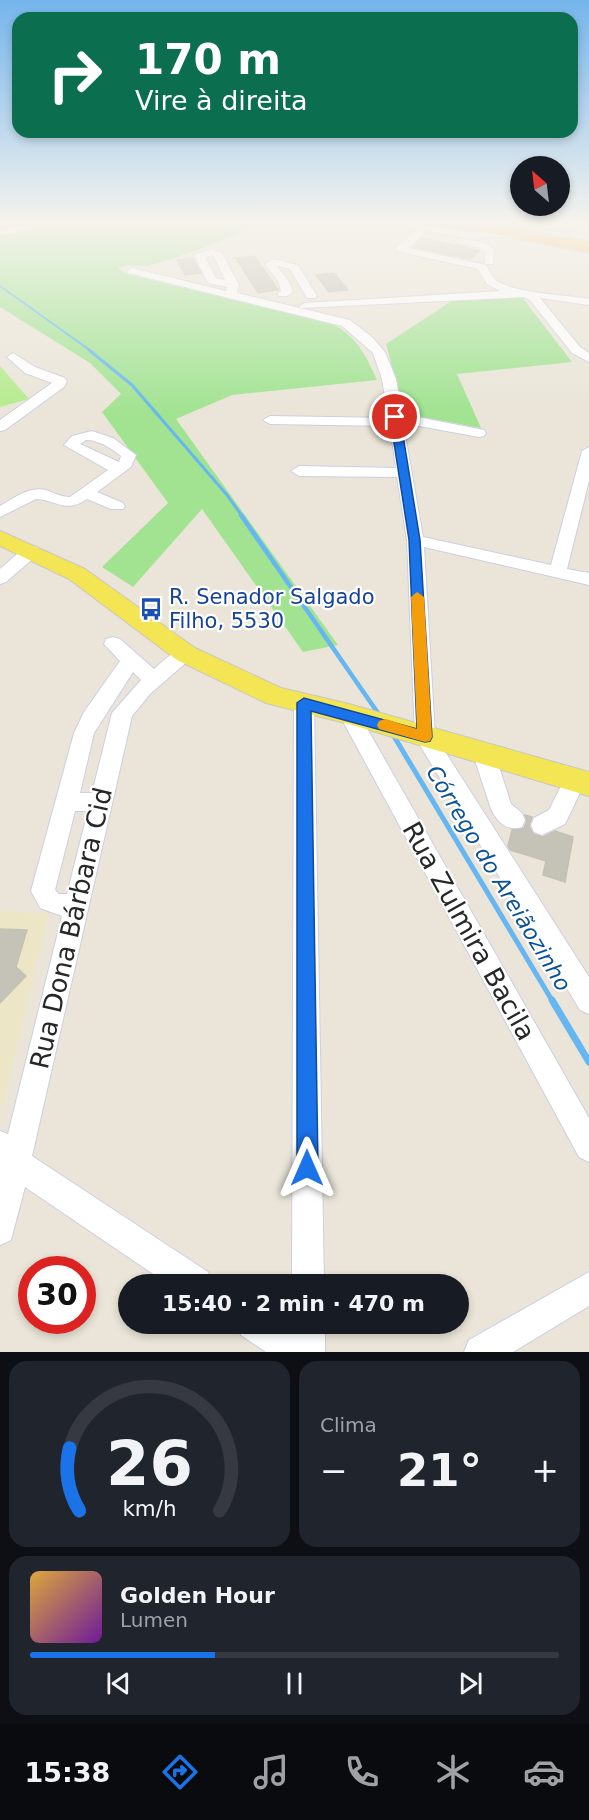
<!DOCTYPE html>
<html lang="pt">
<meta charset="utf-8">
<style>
:root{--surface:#171b24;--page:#20242c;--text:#f1f3f6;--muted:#9ea1a6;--line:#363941;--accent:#1a73e8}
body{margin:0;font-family:"DejaVu Sans",sans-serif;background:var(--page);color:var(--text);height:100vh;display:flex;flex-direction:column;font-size:22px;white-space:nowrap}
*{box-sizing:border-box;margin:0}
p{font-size:20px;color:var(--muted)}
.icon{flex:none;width:33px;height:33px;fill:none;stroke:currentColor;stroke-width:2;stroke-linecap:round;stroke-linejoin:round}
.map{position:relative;height:1352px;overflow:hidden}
.panel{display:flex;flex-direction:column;gap:9px;padding:9px;background:#0d0f14;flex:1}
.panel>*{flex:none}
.hud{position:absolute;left:12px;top:12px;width:566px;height:126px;border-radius:18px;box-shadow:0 3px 9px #0003;background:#0b6e4f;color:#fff;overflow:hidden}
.needle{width:39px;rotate:332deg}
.tools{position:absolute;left:510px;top:156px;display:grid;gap:12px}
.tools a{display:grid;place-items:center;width:60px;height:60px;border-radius:50%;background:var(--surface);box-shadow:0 3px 9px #0003;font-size:30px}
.speed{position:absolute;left:18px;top:1256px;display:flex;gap:12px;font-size:30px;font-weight:700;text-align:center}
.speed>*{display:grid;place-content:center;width:78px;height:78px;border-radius:50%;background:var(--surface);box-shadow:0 3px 9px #0003;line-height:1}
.speed .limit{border:9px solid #d22;background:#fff;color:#111}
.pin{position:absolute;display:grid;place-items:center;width:51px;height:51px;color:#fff;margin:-26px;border:3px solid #fff;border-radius:50%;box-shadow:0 2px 6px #0007}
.me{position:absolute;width:66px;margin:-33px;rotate:0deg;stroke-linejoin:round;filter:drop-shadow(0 0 4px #0008)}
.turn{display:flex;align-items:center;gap:21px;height:126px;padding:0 24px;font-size:27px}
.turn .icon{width:78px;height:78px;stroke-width:2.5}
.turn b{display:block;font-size:42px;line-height:51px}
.big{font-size:45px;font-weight:700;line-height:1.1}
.panel .card{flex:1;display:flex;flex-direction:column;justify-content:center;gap:9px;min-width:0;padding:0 21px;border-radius:18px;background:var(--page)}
.panel .dial{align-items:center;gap:0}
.dial svg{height:156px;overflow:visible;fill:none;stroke:var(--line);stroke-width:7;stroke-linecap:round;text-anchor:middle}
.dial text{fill:var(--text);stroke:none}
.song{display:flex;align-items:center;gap:18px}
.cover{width:72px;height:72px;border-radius:9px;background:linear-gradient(135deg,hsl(40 70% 55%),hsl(280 70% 35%))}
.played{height:6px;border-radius:3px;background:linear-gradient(90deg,var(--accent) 35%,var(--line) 35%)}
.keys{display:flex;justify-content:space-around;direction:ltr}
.heat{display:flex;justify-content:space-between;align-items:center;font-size:33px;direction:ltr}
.panel .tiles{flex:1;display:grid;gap:9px;grid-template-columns:1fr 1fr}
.card:last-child{grid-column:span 2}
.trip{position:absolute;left:118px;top:1274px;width:351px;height:60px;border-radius:30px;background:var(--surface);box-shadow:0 3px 9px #0003;font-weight:700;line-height:60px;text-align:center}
.tabs{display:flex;height:96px;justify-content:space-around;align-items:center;background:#090b0e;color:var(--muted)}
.tabs .icon{width:42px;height:42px}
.tabs .on{color:var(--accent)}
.tabs b{font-size:27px;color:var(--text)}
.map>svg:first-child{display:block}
</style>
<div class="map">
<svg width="589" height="1352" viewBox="0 0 589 1352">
<rect width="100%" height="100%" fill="#eae5d8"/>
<!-- education -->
<path fill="#ede6c6" d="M0 911 49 913 2 1109 0 1107Z"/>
<!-- green -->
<path fill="#a2e392" d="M64 222H264C229 239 192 253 155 264 142 268 130 263 118 268L126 274 332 324C357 336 366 356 377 380L232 395 176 419 338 645 303 652 202 509 133 587 102 567 168 503 102 412 121 394 90 363 0 307V235Z
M521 296 572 362 457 374 481 428 405 414 386 344 453 300Z"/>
<!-- pitch -->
<path fill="#b5eb8d" d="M0 366 29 399 0 407Z"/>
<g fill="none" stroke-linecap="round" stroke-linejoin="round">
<!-- stream-far4 -->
<path stroke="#66b7f1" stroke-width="2" d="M0 286 91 351"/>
<!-- stream-far3 -->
<path stroke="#66b7f1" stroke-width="3" d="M89 350 132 385 227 495 242 516"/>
<!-- stream-far2 -->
<path stroke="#66b7f1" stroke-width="4.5" d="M241 515 380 716"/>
<!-- stream-far1 -->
<path stroke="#66b7f1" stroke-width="5" d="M392 733 553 1002"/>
<!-- stream -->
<path stroke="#66b7f1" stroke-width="7" d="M552 1000 589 1062"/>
</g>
<!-- building -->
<path fill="#c5c2b8" stroke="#c5c1b2" stroke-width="1.5" d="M422 238 478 250 479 251 470 259 413 247Z
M254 256 262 267 278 290 258 293 236 258Z
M193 258 201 273 185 275 177 260Z
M334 273 348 290 329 292 316 275Z
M525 815 532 817 529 826 533 834 543 837 555 831 573 837 565 882 543 875 546 861 510 850 508 846 512 830 524 828 527 821Z
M0 929 27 930 16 967 26 976 0 1003Z"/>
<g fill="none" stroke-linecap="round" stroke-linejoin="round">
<!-- minor casing -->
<g stroke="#cdcee1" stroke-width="2">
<path id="minor" d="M41 222H60L4 235 0 233V230Z
M386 222H406L466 232 518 231V235L514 236 466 238 427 231 408 248 486 265C489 270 492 277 496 280 512 293 566 295 589 299V305L540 298 580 347 589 353V362L572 353 530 300 524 297 301 308 299 306 305 303 500 291 487 284 478 269 396 251V247L417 229Z
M530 222H589V226C572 227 544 232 530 222Z
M460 238 485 243 494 249 493 264H485V252L478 247 456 243 455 241Z
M212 249 222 253 239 285 237 293 350 320 372 337 385 352 396 379 402 414 484 430 486 433 484 436 479 437 403 423 423 537 551 565 582 451 589 447V481L567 569 589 573V585L424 547 435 736 589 977V1014L580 1010 415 737 407 540 397 477 299 476 291 471 299 466 396 468 390 426 270 424 263 420 270 416 388 418 382 379 373 353 342 326 128 273 127 271 132 268 226 291 227 287 208 283 194 255ZM212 255H213L225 280 216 278 205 257Z
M274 259 298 265 317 296 315 298H307L290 269 277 266 288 280 293 292 287 296H279L277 294 281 291 278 281 265 264Z
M13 353 35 367 65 378 67 381 64 387 5 430 0 431V420L52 383 25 373 7 357Z
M92 431 113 438 136 455 131 467 97 492 123 503 125 506 123 509H111L87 499C65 514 57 500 36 499L0 517V506C14 498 29 486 46 490 55 493 61 497 70 497L108 470 64 445 72 436ZM86 440C99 440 111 448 121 456L119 462 80 444Z
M31 546 37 547 39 551 37 555 6 582 0 584V569L25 547Z
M113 637 120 639 154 669C165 660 178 645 193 649L196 654 150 694 132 716 32 1156 208 1272 212 1284H168L25 1187 11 1240 0 1245V1131L8 1134 62 916 40 908 31 891 74 733 84 712 120 661 104 644 106 639ZM133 672 141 680 112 713 92 793H80L94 733ZM75 811H88L67 894H59L55 890Z
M304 695 311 698 314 703 324 1284H292L294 703 297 698Z
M349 706 356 709 589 1118V1162L579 1157 339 714 342 709Z
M484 746 491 748 495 754 511 804 522 813 525 820 522 827C508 832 497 822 491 809L473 754 477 748Z
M575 771 583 774 586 780 565 824 542 835 534 832 531 825 534 818 549 810 567 774Z
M589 1272V1306L513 1352H464L469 1340Z
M236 1323H283L291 1329V1323H325V1352H266L241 1335Z"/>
</g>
<!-- major casing -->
<g stroke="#c7c7c7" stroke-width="2">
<path id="major" d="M0 531 85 569 195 648 281 688 349 704 589 772V796L349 724 266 703 177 660 69 579 0 546Z"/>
</g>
<!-- highway casing -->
<g stroke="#c7c7c7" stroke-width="3">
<path id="highway" d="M444 222H475L589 242V252L451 226Z"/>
</g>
<!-- minor -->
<use href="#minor" fill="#fff" fill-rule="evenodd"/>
<!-- major -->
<use href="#major" fill="#f3e554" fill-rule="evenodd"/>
<!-- highway -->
<use href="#highway" fill="#ffb54e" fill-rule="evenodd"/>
</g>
<!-- sky -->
<linearGradient id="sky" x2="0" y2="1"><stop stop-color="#74b5ec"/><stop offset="0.54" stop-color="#f6f3ed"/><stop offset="1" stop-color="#f6f3ed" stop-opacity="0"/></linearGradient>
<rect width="589" height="411" fill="url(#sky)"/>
<!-- route -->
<path fill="#1a73e8" stroke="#114b97" stroke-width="1.5" d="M395 414 400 417 420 540 432 737 430 741 425 742 311 711 318 1168 315 1175 307 1178 300 1175 297 1168V703L304 698 417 729 409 540 390 417Z"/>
<!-- slow -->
<path fill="#f59e0b" d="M417 592 424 597 432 737 430 741 425 742 379 729 377 725 379 721 385 719 417 729 411 597Z"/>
<!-- icons -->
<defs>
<g id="bus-bare" transform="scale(1.8)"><path d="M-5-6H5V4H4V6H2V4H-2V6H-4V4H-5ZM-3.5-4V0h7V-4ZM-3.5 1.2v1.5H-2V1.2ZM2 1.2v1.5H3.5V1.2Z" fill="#1a4fb4" stroke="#fff" stroke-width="2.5" paint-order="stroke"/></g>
</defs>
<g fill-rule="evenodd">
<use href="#bus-bare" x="151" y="609"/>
</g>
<g text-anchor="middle" stroke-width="4.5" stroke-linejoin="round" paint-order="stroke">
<!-- transit labels -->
<g font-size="21" fill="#164399" stroke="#fff" text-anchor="start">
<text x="169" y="604">R. Senador Salgado<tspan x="169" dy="24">Filho, 5530</tspan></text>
</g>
<!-- water labels -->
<g font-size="22" font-style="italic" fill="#0a5298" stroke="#fff">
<text transform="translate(499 878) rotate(59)" y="8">Córrego do Areiãozinho</text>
</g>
<!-- near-street labels -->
<g font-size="26" fill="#272727" stroke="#fff">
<text transform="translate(71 928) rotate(-77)" y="9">Rua Dona Bárbara Cid</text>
<text transform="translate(469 931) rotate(61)" y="9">Rua Zulmira Bacila</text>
</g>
</g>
</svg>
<div class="tools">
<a><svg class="needle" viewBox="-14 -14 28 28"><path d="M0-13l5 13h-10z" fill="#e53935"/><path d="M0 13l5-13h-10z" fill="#9ea1a6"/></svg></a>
</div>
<div class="speed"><div class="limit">30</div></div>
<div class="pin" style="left:395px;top:417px;background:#d93025"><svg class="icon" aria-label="arrive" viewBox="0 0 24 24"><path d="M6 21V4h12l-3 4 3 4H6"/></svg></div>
<svg class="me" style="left:307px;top:1168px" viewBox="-20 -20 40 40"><path d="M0-17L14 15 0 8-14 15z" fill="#1a73e8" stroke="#fff" stroke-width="4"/></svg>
<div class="trip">15:40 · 2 min · 470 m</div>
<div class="hud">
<div class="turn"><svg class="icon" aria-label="right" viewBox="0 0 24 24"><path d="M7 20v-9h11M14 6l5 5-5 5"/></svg><div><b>170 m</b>Vire à direita</div></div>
</div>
</div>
<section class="panel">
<div class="tiles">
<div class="card dial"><svg viewBox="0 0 100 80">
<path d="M14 69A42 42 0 1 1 86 69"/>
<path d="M14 69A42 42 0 0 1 9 37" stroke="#1a73e8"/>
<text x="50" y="56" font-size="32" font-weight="700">26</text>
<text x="50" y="72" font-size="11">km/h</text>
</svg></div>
<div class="card"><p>Clima</p>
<div class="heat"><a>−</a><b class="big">21°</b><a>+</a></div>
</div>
<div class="card">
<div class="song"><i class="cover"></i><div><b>Golden Hour</b><p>Lumen</p></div></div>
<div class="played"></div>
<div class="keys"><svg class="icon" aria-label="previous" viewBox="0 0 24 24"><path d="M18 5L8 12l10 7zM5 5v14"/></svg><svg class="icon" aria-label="pause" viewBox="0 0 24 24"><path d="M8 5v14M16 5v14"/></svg><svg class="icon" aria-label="next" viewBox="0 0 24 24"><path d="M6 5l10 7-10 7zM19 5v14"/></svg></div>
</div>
</div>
</section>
<nav class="tabs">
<b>15:38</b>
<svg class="icon on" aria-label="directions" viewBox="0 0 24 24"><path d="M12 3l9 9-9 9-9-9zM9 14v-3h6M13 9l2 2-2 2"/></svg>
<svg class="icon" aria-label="music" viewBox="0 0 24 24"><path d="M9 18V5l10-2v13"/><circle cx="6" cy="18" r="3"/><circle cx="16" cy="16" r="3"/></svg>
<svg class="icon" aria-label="phone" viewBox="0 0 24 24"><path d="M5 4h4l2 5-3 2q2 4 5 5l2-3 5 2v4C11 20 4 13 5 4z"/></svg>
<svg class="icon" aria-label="climate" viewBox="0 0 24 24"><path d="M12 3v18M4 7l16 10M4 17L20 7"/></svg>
<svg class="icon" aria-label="car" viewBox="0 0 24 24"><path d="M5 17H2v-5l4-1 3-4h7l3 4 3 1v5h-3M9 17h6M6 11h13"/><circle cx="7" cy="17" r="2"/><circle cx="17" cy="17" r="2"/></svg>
</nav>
